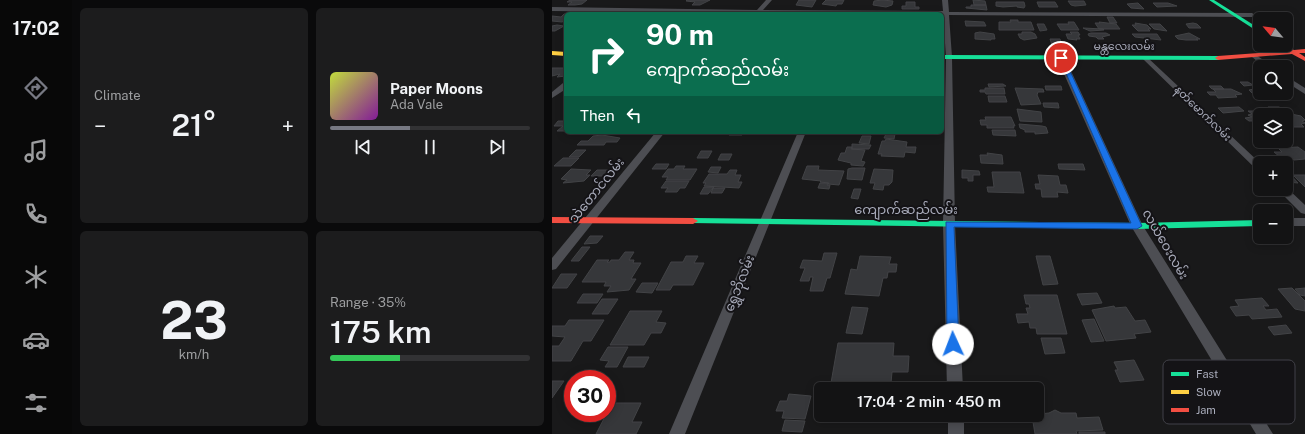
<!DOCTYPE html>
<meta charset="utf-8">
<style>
:root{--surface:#131314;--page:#1c1c1d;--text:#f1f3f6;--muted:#9d9ea0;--line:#323234;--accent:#777983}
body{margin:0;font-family:"Public Sans","Noto Sans Myanmar",sans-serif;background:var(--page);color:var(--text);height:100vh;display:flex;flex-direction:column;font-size:15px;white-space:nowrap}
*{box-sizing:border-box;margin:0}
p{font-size:13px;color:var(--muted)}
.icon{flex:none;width:22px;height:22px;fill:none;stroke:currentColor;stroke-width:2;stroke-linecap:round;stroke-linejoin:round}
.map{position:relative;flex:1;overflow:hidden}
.panel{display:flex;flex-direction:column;gap:8px;padding:8px;background:#0a0a0b;width:480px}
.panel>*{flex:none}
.guide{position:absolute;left:12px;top:12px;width:380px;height:122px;border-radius:6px;box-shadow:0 2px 10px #0003,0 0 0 1px var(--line);background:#0b6e4f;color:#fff;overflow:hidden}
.needle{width:26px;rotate:299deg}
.tools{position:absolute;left:701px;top:12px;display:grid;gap:8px}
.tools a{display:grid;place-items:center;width:40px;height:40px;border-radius:6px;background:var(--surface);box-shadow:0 2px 10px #0003,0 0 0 1px var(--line);font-size:20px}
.speed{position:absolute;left:12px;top:370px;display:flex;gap:8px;font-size:20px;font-weight:700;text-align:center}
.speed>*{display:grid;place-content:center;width:52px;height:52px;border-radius:50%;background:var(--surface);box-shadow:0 2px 10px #0003,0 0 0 1px var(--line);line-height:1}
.speed .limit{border:6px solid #d22;background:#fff;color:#111}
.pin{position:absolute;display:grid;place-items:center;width:34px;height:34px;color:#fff;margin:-17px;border:2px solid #fff;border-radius:50%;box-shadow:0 1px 4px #0007}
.me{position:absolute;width:44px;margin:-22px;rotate:358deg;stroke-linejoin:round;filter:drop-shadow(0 0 3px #0008)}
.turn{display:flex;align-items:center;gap:14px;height:84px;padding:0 16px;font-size:18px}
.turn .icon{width:52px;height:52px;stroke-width:2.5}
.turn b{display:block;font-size:28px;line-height:34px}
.then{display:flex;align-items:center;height:38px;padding:0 16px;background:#0003;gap:8px;font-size:15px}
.big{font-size:30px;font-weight:600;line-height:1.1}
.panel .tile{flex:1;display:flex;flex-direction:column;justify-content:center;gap:6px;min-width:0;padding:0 14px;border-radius:6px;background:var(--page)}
.panel .dial{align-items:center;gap:0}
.dial b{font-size:52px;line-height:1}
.song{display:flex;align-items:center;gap:12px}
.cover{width:48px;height:48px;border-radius:6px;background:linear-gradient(135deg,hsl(70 70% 55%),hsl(290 70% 35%))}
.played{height:4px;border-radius:2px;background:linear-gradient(90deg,var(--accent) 40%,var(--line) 40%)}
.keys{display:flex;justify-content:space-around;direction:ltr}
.heat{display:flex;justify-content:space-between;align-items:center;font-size:22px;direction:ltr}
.charge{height:6px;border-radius:3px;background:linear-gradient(90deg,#34c759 35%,var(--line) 0)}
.panel .tiles{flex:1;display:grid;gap:8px;grid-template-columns:repeat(2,1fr)}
.trip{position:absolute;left:262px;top:382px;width:230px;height:40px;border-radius:6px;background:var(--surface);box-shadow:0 2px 10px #0003,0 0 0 1px var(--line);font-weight:600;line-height:40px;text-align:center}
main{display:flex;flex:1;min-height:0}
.menu{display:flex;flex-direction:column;width:72px;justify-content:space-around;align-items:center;background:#080808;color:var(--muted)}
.menu .icon{width:28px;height:28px}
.menu .selected{color:var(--accent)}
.menu b{font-size:18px;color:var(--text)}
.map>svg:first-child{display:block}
</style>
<main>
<nav class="menu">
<b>17:02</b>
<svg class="icon selected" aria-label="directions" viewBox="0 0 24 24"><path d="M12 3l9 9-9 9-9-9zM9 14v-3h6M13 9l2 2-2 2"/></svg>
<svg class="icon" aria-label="music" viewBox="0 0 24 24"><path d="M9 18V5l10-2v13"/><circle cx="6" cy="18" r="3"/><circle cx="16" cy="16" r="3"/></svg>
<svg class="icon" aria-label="phone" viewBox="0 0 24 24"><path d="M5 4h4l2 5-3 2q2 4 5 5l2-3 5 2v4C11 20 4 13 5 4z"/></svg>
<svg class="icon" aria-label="climate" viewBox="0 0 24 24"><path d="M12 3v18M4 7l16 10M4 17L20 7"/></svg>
<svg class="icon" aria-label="car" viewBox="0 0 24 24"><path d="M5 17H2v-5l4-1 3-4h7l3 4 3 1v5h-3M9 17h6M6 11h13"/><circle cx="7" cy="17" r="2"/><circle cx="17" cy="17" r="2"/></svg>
<svg class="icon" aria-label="filters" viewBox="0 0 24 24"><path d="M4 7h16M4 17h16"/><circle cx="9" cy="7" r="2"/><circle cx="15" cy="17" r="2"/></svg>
</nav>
<section class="panel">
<div class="tiles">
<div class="tile"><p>Climate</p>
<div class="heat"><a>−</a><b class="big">21°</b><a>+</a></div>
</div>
<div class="tile">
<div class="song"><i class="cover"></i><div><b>Paper Moons</b><p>Ada Vale</p></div></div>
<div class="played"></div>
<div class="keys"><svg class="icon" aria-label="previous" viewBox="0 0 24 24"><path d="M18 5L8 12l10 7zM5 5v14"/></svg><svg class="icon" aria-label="pause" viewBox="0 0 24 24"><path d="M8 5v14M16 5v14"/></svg><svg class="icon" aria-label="next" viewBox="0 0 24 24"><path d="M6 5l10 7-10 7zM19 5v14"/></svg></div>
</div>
<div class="tile dial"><b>23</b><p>km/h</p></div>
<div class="tile"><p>Range · 35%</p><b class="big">175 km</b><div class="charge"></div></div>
</div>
</section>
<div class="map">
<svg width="753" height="434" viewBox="0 0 753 434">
<rect width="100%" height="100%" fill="#19191a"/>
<!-- building -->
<path fill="#36373a" stroke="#424346" d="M18 0H35L30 4 23 5H16L20 2H15Z
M135 0H158L148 5H140L143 2 134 1Z
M247 0H264L260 7 244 5Z
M274 0H292L290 4H285L284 6 270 4Z
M330 0 341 1 340 5 334 7 321 5 322 1Z
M421 0 433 1 434 5H422Z
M516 1H532L534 5 523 6 519 5Z
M354 2H363V7H367V9H350V6H354Z
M444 2H472L473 6 472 8 465 7V6L451 7 444 6Z
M485 2H503L506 7H487Z
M586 3 592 9 579 8 575 4Z
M601 3H616L625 6 605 7Z
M419 5H434L435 10 414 8V7H419Z
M12 14H14V20L10 22 0 21V16L9 17Z
M555 17H561L565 23H558Z
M458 20H466V22H479L482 30H447V22H459Z
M413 21 432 22 434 26H414Z
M516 22H522L527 30H509L505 24H517Z
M547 22 564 24 568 29H547L543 23H548Z
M583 23 595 25 599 29H596L598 31H586L580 25H584Z
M641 23 645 24 649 28H637L634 24Z
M485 24H492L495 30 488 31Z
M597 24H608L615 31 602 29Z
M5 25 12 26 3 31H0V26Z
M531 28 551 29 552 30 538 31Z
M428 32 442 34 443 39H439V40L423 39V33Z
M470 32H479L483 34 485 38 472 40 468 38 466 34H470Z
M518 32H526L528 35H526L528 39H524L525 40 516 39 514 34H520Z
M539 33H554L558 35 550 37 552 39H546L544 37 537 36 536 34Z
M637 33 648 39H644L646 40H634L626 39 623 36Z
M580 34H605L609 40 583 37Z
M498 39H508L510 45H500Z
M0 68H14V76L5 77 8 74 0 76Z
M688 82H696L701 85 692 86Z
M436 84H451L454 86 437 87Z
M493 86H509L510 90H494Z
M657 86H669L672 89H660Z
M433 88H452L453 94H434L433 92H428V90H433Z
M463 88 491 89 492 92H486L485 95 489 104 469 105Z
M700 88H708V93H729L734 97 712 98 705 92 700 93 697 90 702 89Z
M661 89H679L690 94 683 95 685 97 666 98 664 95H658L655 92H664Z
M436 96H453L455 102H437Z
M491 103H506L507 108 492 107Z
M687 107 692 111 671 113 666 108Z
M716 107H727L732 110 721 111Z
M465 109 489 112 490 122 468 121Z
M696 111H704L713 115H708L707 124 704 121H697L693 118 700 117 696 115 700 114Z
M734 113 749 116 753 120 750 121 753 123 749 124 752 127H740L734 123V115L726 114Z
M433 117H459L463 126H461L462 128H435V125H429L428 120H434Z
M6 121H14V131H5L11 126H2Z
M467 124 490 126 494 127 496 133 483 134V132H473V130L468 128Z
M440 130H463L464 136 441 135Z
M179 132H191L190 135H177Z
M334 134H343L342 139 332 138Z
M50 135 68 138 65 142H54L52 145H25L29 141H36L41 136Z
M310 136H319L317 144 307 143Z
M334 139 355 142 354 147H364L363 153 353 152 352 157 329 156 330 154H326L330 141H333Z
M300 144 319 145 317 149H300Z
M295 147H300L299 149 313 150 309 161 313 162 311 166 299 165V163L286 160 289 153H293Z
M746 147 753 152V159L742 160 738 157H728L722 152H730L726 148Z
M24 150H34L27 157H17Z
M149 151H160L156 158H145Z
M435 153 450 155 451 164 429 163 428 155H436Z
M169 154H180L177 160H166Z
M11 158H27L19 166H2Z
M104 164H117L114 169H100Z
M506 164H531L533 170 507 169Z
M124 166H133L131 169H145L138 180H114L116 177H110L116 169H122Z
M255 166H267L266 170 292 171 287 185 276 184 277 183 268 182 269 181 250 179Z
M159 167H169L166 173 156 172Z
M300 168H313L310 180 295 179 296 169Z
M19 169 39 170 34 175H38L32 181 11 183 15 180 9 179Z
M322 169 341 170 340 182 337 185H332L331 190 321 189 323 183H318Z
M45 170H60L55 176H39Z
M178 170H185L183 175H189L186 182H190L187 188 152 186 154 183H151L157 174H175Z
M410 170 427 171 428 175H421V181H416V178H410Z
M440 172H468L472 193 436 192 435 187H442Z
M734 172H736L746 183 735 182Z
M486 175 506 176 508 185H514L516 193 505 192 506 197H490L489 189H484L483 184H488Z
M741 175H753V187Z
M114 181H137L133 188H128L125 192H113L116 188H109Z
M268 183H276L275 185H278L277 189 266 188Z
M152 187H162L156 194H148Z
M161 188H173L170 193H159Z
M302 189H309L306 199 299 198Z
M38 236H51L45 243 32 244Z
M30 247H38L27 261H19Z
M73 252H82L77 260H82L81 263H89L79 279H84L77 290 55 292 59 286H52L54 282H30L45 260H57L55 262H58L59 260H67Z
M272 253H285L278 278H275L271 291H258L261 277H258L257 281H248L253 268H248L251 260 270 261Z
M134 256H146L142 263H152L141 285H121L118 290H104L119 262H131Z
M308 256 339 257 337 264H345L344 272H336L335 278H331L327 296 293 294 299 269 305 270Z
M484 256H498L506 284 491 285Z
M9 274H25L15 288H0Z
M90 283H106L100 293 84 292Z
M740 288 753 301V311L743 309 726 289Z
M753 288V296L748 295 743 289Z
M545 293 550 303 530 305 525 294Z
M31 294H51L45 303H25Z
M472 295H505L515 334H485L484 328H478L477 322 466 323 464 314H476L474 308H478L477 304H474Z
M710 298 717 306H711L714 310 725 309 730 317 700 319 697 315 684 316 678 307 687 306 683 300Z
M50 299H66L56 314H40Z
M562 306 563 308 574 307 583 321 593 320 599 332 582 334 584 338 554 341 540 310Z
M300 307 316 308 310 334 294 333Z
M78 311H110L104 322 114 323 109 333H99L92 345H58Z
M542 319 552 341 539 342 530 320Z
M17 320H52L39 341H31L19 361H0V346H7L13 337 0 336V326H13Z
M734 325 740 333 722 335 716 327Z
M489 338H509L513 353 493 354Z
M286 343H342L341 356H357L356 372H340L339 383H279Z
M56 347H76L65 367H53L57 361 48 360Z
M76 357H97L92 367H71Z
M582 360 592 380 568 382 563 370H566L562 362Z
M0 381H12L0 398Z
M237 394 259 396 253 419 230 418 232 411H224L228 401H235Z
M60 403H89L80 422H90L84 434H44Z
M503 410 509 413H524L525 418 547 417 551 430 524 431 525 434H483L481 422H489L487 414 497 413Z
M291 415H328L327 422H290Z
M233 420 253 421 250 432 230 431Z
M527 432H553V434H527Z"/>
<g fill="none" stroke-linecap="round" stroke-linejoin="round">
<!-- street -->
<path fill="#4d4e53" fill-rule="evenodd" d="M214 0H220L211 10 391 11 390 0H396L397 12 700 13 703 15 700 17 397 15 400 57 403 224 411 389H395L391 224 394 57 391 15 0 11V7L205 10Z
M700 55H704L722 67H713L700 57Z
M507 57 513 58 591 226 721 434H704L579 226 505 58Z
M591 57H595L708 163V171L705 170 591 59Z
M734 76 753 88V94L734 82Z
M11 83H14V89L0 98V92Z
M104 132H113L4 269 0 270V258Z
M246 132H254L133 434H117Z
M734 187 753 205V214L749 213 725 189H734Z
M734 218H753V226H734Z
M396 415H412V434H396Z"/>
<!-- fast -->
<path fill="#16e098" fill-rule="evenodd" d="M657 0H662L708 29V33Z
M390 55 666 56 669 58 666 60 390 59Z
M141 218 585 223 708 220V226L585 229 138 223 136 221 138 219Z"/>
<!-- slow -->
<path fill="#ffcf43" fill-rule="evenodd" d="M0 51 14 52V56L0 55Z"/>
<!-- jam -->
<path fill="#f24e42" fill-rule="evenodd" d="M727 45H734L742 50 753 49V53H747L753 57V61L740 54 666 60 663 58 666 56 735 51Z
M0 217 141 218 146 221 141 224 0 223Z"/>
</g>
<!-- route -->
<path fill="#1a73e8" stroke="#114b97" d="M507 57 512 58 590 226 585 229 402 227 407 344 405 347H397L395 344 394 222 579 223Z"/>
<g text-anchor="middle" stroke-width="4" stroke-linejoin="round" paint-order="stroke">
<!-- far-street labels -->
<g font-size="11" fill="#aaadbc" stroke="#141316">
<text x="572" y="50">မန္တလေးလမ်း</text>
<text transform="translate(651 113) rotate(44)" y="4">နတ်မောက်လမ်း</text>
</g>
<!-- street labels -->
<g font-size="13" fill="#aaadbc" stroke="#141316">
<text transform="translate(44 190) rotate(-51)" y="5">သဲတောင်လမ်း</text>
<text x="354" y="214">ကျောက်ဆည်လမ်း</text>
<text transform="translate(614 244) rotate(60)" y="5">လယ်ဝေးလမ်း</text>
<text transform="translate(187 283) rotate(-68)" y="5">ရွှေဘိုလမ်း</text>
</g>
</g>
<!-- legend -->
<rect x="611" y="360" width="132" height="64" rx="6" fill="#141316" stroke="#414148" stroke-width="1"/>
<rect x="619" y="372" width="18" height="4" fill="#16e098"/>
<rect x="619" y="390" width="18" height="4" fill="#ffcf43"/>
<rect x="619" y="408" width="18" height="4" fill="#f24e42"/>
<g font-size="11" fill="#aaadbc">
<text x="644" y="378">Fast</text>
<text x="644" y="396">Slow</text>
<text x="644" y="414">Jam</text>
</g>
</svg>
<div class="tools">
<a><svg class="needle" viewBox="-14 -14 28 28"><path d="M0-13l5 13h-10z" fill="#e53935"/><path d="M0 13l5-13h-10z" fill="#9d9ea0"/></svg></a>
<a><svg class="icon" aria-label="search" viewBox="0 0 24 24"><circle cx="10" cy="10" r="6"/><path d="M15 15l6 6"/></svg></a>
<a><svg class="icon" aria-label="layers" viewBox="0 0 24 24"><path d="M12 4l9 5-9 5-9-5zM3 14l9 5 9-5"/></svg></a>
<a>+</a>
<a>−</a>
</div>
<div class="speed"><div class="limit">30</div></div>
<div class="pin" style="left:509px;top:58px;background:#d93025"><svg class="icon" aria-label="arrive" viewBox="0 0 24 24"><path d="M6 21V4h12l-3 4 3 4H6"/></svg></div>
<svg class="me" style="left:401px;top:344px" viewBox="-20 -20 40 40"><circle r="19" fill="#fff"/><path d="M0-13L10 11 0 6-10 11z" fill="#1a73e8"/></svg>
<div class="trip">17:04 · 2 min · 450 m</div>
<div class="guide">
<div class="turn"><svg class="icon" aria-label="right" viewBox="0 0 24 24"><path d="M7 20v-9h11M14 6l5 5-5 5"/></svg><div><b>90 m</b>ကျောက်ဆည်လမ်း</div></div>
<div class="then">Then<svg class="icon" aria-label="left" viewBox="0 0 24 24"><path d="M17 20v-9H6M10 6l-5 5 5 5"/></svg></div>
</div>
</div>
</main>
